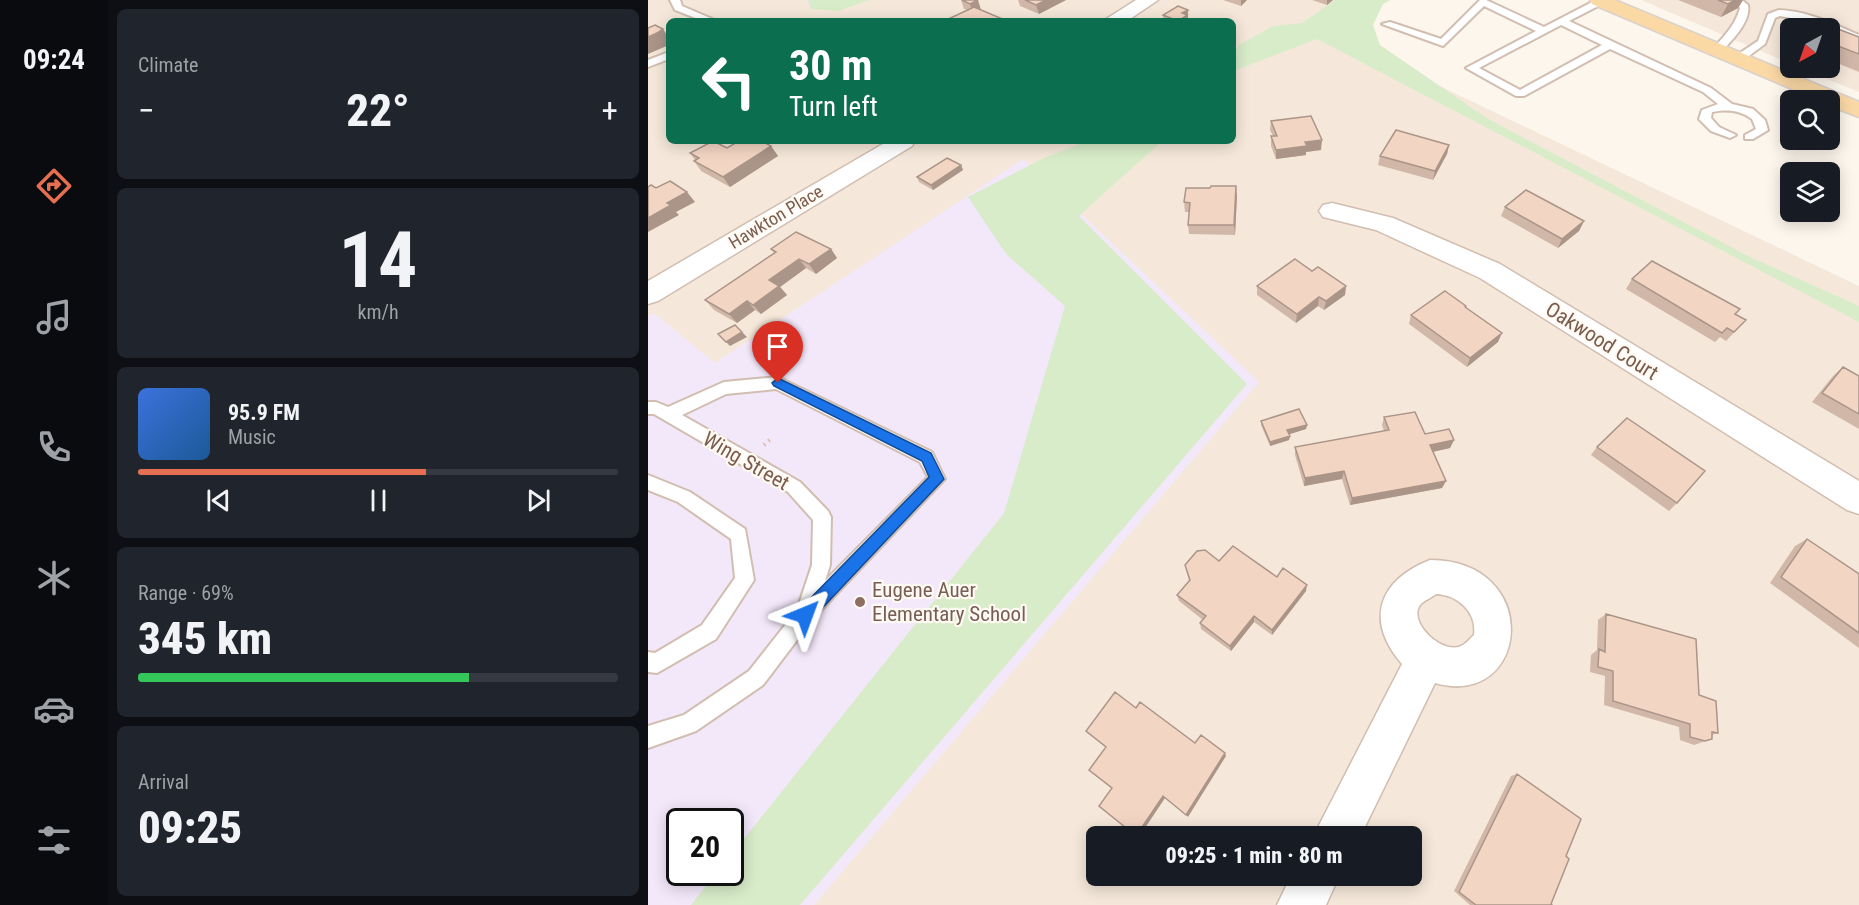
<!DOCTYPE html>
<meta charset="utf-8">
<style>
:root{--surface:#171b24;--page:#20242c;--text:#f1f3f6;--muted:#9ea1a6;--line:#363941;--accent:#e76f51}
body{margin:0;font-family:"Roboto Condensed",sans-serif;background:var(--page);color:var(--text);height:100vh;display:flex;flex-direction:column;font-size:22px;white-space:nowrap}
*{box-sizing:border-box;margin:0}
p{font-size:20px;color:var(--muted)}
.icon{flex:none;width:33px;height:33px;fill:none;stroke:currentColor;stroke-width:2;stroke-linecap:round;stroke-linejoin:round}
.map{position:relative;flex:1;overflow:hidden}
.drawer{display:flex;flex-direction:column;gap:9px;padding:9px;background:#0d0f14;width:540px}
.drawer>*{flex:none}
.banner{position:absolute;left:18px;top:18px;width:570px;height:126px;border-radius:9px;box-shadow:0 3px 15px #0003;background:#0b6e4f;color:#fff;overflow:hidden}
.needle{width:39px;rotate:220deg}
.fabs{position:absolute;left:1132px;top:18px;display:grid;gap:12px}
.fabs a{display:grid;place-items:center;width:60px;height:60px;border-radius:9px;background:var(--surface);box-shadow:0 3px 15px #0003;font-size:30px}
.speed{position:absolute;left:18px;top:808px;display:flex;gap:12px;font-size:30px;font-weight:700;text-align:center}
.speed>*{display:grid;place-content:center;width:78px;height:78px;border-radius:50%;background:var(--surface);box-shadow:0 3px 15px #0003;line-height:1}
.speed .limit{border:3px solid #111;border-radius:9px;background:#fff;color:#111}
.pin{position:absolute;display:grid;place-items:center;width:51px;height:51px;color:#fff;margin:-62px -26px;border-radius:50% 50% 50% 0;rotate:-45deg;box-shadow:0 0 6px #0007}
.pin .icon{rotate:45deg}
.me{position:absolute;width:66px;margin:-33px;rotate:44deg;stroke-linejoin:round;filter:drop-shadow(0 0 4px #0008)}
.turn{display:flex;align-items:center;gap:21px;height:126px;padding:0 24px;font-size:27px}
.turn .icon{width:78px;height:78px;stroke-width:2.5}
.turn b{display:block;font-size:42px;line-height:51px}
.big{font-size:45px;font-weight:800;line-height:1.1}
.drawer .card{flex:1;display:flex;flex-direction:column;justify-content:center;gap:9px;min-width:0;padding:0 21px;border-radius:9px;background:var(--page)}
.drawer .dial{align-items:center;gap:0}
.dial b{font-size:78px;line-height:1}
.song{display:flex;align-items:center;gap:18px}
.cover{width:72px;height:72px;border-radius:9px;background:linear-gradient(135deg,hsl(220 70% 55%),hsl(210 70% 35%))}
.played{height:6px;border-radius:3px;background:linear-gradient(90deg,var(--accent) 60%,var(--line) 60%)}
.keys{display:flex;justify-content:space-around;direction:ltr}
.heat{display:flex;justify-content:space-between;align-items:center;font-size:33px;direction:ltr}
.charge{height:9px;border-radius:4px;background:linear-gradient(90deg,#34c759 69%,var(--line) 0)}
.trip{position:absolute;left:438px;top:826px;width:336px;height:60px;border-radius:9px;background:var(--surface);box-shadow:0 3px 15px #0003;font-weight:800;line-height:60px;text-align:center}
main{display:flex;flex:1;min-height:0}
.tab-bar{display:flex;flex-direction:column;width:108px;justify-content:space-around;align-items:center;background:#090b0e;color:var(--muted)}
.tab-bar .icon{width:42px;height:42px}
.tab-bar .current{color:var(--accent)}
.tab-bar b{font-size:27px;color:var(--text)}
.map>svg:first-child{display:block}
</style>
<main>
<nav class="tab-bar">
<b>09:24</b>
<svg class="icon current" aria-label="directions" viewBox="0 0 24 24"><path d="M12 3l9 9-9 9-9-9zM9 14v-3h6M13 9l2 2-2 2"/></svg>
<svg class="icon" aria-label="music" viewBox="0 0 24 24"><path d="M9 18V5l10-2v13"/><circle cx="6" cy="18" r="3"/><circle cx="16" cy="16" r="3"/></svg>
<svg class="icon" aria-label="phone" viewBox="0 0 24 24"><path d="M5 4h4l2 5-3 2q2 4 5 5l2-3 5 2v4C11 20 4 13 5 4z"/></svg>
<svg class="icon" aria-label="climate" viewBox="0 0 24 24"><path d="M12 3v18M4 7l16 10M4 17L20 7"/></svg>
<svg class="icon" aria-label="car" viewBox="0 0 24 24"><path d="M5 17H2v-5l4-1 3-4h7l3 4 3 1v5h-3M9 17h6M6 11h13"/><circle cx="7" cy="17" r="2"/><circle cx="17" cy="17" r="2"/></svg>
<svg class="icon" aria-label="filters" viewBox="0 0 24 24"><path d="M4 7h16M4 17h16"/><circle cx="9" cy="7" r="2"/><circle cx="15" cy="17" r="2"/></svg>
</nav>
<section class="drawer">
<div class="card"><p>Climate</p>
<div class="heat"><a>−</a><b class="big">22°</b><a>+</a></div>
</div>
<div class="card dial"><b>14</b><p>km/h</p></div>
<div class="card">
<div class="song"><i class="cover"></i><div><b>95.9 FM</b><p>Music</p></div></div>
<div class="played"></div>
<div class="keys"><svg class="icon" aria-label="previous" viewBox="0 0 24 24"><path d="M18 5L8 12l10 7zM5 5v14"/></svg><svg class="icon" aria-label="pause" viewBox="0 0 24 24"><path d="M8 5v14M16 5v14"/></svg><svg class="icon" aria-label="next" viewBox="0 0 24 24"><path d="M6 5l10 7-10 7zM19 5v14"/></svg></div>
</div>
<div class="card"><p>Range · 69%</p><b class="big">345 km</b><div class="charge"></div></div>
<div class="card"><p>Arrival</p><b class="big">09:25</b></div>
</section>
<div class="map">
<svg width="1211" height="905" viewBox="0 0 1211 905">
<rect width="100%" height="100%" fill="#fdf6ec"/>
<!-- residential -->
<path fill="#f5e8da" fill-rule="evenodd" d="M0 0H735L689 37 1211 286V905H0ZM21 21H585V141H21ZM32 822H82V873H32ZM448 837H764V876H448Z
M993 0H1211V92L1152 68H1182V28H1143V64Z"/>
<!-- education -->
<path fill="#f3e8fa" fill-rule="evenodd" d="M375 159 611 382 166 905H0V317L6 313 67 363ZM32 822H82V873H32Z"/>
<!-- green -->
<path fill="#d8ecc9" d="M160 0H221L191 11 163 9Z
M687 0H742L735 4 725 25 732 45 840 119 1102 257 1211 306V322L669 39 585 71V56L591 45 625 26 654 23Z
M439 141H514L431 216 599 384 152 905H43L68 873H82L83 855 356 513 417 306 358 254 320 197 394 159Z"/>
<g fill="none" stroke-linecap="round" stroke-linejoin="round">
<!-- service casing -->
<g stroke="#d1beb0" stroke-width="4">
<path id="service" d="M22 0H32L34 6 69 21H55L27 10Z
M832 0H838L896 27 948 0H957L956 3 921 21 1063 88 1084 104 1105 109 1117 120 1120 130 1105 139H1097V135L1108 129 1104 119C1092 110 1079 109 1064 112L1063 118 1071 127 1088 135 1082 138 1063 131 1051 119 1054 110 1070 104 1055 92 962 49 876 96H868L818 68 888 31 836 6 795 46 734 24 742 22 793 39ZM913 25 954 45 872 90 831 68Z
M1084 0H1094L1100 5C1103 22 1084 40 1073 52H1065L1064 50C1076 36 1087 26 1092 8Z
M1131 10C1160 11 1185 24 1211 35V42L1163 22 1132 16 1127 18 1117 44 1094 61H1086V57L1110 41 1120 14Z
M21 52V59L0 67V60Z
M130 377 284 452 297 479 165 619 115 685 48 731 0 748V726L36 715 101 671 149 610 164 565 165 520 140 492 6 414H0V402H8L20 407 76 382ZM128 389 272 462 280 477 177 581 182 565 183 517 180 511 152 482 34 415 78 394Z
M0 475 42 492 97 529 106 580 68 639 9 673 0 672V652L7 653 54 625 87 578 83 539 30 502 0 490Z"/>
</g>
<!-- minor casing -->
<g stroke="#d1beb0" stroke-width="3">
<path id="minor" d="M488 0H510L479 21H455Z
M240 141H267L264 146 10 301 0 304V281Z
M684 203 745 218 852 264 1211 481V514L1199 510 832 278 728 230 675 217 671 211 675 205Z
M782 560C896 560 882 710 787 683L712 837H665L754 664C716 620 731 580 782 560ZM788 594C809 595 829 611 826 635 822 638 819 643 815 645 797 657 759 623 772 605 775 601 783 598 788 594Z
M643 876H691L678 905H629Z"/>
</g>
<!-- primary casing -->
<g stroke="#dad1cd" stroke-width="3">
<path id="primary" d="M942 0H967L1211 102V117L1182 106V100H1170L944 4Z"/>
</g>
<!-- path -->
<path stroke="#d9b8a5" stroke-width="4" stroke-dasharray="1.5 4.5" stroke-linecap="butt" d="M116 445 124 438"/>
<!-- service -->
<use href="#service" fill="#fff" fill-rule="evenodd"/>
<!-- minor -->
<use href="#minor" fill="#fff" fill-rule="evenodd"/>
<!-- primary -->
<use href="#primary" fill="#fbd9a5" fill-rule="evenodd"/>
</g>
<!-- wall -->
<path fill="#d1b7a8" d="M313 0H329L333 10H319L316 9Z
M370 0H418L391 14 372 6Z
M575 0H599L593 6Z
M664 0H685L679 5Z
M1030 0H1095L1090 8 1073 17Z
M515 15 540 19 539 21H515Z
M1182 28 1211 37V72L1182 60Z
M623 121 673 150 658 152V155L628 159 623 146V136H625L622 130Z
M801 145 799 154 785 180 730 165 732 156Z
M123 146 130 156 82 187 53 171 46 161 47 160 42 153 79 148Z
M313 165 315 170 285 190 271 182 269 177Z
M589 196 587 235 541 234 540 225 541 212H537L536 202Z
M857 207 936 221 931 231 910 248 853 216Z
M123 249H183L189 258 168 274 158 268 132 287 139 295 113 314 107 310 89 323 66 310 57 300 126 253Z
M664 271 698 286 697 295 676 310 670 306 648 323 609 295V286Z
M984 279 1087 314 1098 320 1078 341 1072 337 1067 342 978 289Z
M818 306V308L850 342 819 367 761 324 763 315Z
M1195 367 1211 376V429L1164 402 1185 376Z
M736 417 777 434 806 440 802 448 785 452 798 481 794 488 702 505 694 479 656 486 647 455V447L736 431 734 425Z
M613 421 659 425 658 429 641 434 642 436 641 440 622 446 613 425Z
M949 447 1029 503 1021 511 943 455Z
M1159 539 1211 574V648L1122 583 1147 546Z
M571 561 629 577 658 591 624 635 606 622 583 651 553 629 552 623 555 620 531 601 529 595 541 581 537 565Z
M958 614 1051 695 1070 733 1064 735V739L1046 745 1032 740 1031 727 956 705 957 676 942 672 943 655 949 650 950 620Z
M869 774 918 856 903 904 904 905H822L806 891 863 776Z"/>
<!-- shaded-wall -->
<path fill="#aa9588" d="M330 0 333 10 325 13 322 4Z
M398 0H418L391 14 388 5Z
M593 0H599L593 6Z
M679 0H685L679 5Z
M1087 0H1095L1090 8 1073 17 1080 4Z
M540 10V19L539 21H530L534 13Z
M15 29 21 38V45L0 54V37Z
M674 140 673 150 658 152V155L628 159V150L657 142Z
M801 145 799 154 785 180 787 171Z
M123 146 130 156 82 187 75 177Z
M313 165 315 170 285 190 283 185Z
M588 186 589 196 587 235 586 225Z
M39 192 47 202 28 212 31 215 0 232V218L19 203Z
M936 221 931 231 910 248 914 239Z
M183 249 189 258 168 274 161 264Z
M151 259 158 268 132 287 139 295 113 314 105 305 121 280Z
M698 286 697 295 676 310 678 301Z
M671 297 670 306 648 323 649 314Z
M99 301 107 310 89 323 81 314Z
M94 332 99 337 82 346 78 342Z
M854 333 850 342 819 367 822 358Z
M659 425 658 429 639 435V430Z
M642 436 641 440 622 446V442Z
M806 440 802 448 779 453 782 445Z
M696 471 694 479 656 486 657 478Z
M798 481 794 488 702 505 704 498Z
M659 585 658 591 624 635V630Z
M606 616V622L583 651 582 646Z
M577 753 578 756 540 817 538 815Z
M515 796 517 798 491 837 488 836Z"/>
<!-- building -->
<path fill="#f3d5c3" stroke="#aa9588" stroke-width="1.5" d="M314 0H330L322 4Z
M377 0H398L388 5Z
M1070 0H1087L1080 4Z
M530 6 540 10 534 13 539 15 530 21 515 15Z
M326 7 357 20 355 21H296Z
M286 19 291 21H282Z
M1172 22 1211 37V54L1182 43V28H1163Z
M7 25 15 29 9 33 0 37V28Z
M663 116 674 140 657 142 659 146 628 150 623 136H629L623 121Z
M748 130 801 145 787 171 732 156Z
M65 141 79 148 91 141H113L123 146 75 177 46 161 51 158 42 153Z
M299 158 313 165 283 185 269 177Z
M22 181 39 192 19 203 23 205 0 218V187L3 185 8 188Z
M563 186H588L586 225H540L542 203 536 202 538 188H562Z
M878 190 936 221 914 239 857 207Z
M148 232 183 249 161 264 151 259 121 280 131 286 105 305 99 301 81 314 57 300 128 252 123 249Z
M647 259 664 271 670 267 698 286 678 301 671 297 649 314 609 286Z
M1004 261 1092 309 1087 314 1098 320 1086 332 1079 328 1074 333 984 279Z
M797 291 818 306 817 307 854 333 822 358 763 315Z
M87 325 94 332 78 342 70 334Z
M1195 367 1211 376V414L1174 393Z
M651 409 659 425 639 430 642 436 622 442 613 421Z
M767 412 777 434 801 429 806 440 782 445 798 481 704 498 696 471 657 478 647 447 741 430 736 417Z
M979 418 1057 471 1029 503 949 447Z
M1159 539 1211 574V633L1133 577Z
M585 546 629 577 635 568 659 585 624 630 606 616 582 646 552 623 558 616 529 595 542 580 537 565 549 551 557 550 571 561Z
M958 614 1048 639 1051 695 1068 701 1070 733 1064 732V739L1057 741 1042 737V724L965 701V671L950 667 951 649 957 652Z
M467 692 488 708 492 702 547 743 553 735 577 753 538 815 515 796 488 836 451 806 464 788 441 770 458 747 438 731Z
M869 774 933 819 918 856 921 859 903 904 904 905H828L811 892Z"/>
<!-- route -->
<path fill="#1a73e8" stroke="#114b97" stroke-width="1.5" d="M130 378 283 453 296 479 163 620 157 622 152 620 149 615 152 609 281 477 274 461 126 386 124 383Z"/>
<!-- markers -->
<circle fill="#8d6e63" stroke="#fffaf3" stroke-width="2" cx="212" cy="602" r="6"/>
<g text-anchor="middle" stroke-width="4.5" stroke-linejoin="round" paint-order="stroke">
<!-- far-street labels -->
<g font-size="18" fill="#7a5c4d" stroke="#fffaf3">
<text transform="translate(128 217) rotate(-31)" y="6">Hawkton Place</text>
</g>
<!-- street labels -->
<g font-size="21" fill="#7a5c4d" stroke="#fffaf3">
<text transform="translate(954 341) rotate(32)" y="7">Oakwood Court</text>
<text transform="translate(98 461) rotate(30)" y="7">Wing Street</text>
</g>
<!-- education labels -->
<g font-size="21" fill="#785e54" stroke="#fffaf3" text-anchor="start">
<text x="224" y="597">Eugene Auer<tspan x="224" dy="24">Elementary School</tspan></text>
</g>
</g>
</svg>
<div class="fabs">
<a><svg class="needle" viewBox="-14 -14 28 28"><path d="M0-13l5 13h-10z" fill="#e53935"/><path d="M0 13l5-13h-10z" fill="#9ea1a6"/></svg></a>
<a><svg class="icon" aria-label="search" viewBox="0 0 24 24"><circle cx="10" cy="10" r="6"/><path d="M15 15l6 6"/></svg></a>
<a><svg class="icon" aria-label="layers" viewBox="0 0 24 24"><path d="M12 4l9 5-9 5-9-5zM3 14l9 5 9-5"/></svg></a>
</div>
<div class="speed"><div class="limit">20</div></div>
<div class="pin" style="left:130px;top:383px;background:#d93025"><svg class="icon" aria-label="arrive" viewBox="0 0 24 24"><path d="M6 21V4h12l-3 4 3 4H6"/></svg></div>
<svg class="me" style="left:157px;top:615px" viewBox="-20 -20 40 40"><path d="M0-17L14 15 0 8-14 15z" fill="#1a73e8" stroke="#fff" stroke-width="4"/></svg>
<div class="trip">09:25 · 1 min · 80 m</div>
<div class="banner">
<div class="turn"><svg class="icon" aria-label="left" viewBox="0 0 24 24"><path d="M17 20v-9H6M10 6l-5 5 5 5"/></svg><div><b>30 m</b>Turn left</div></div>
</div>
</div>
</main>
